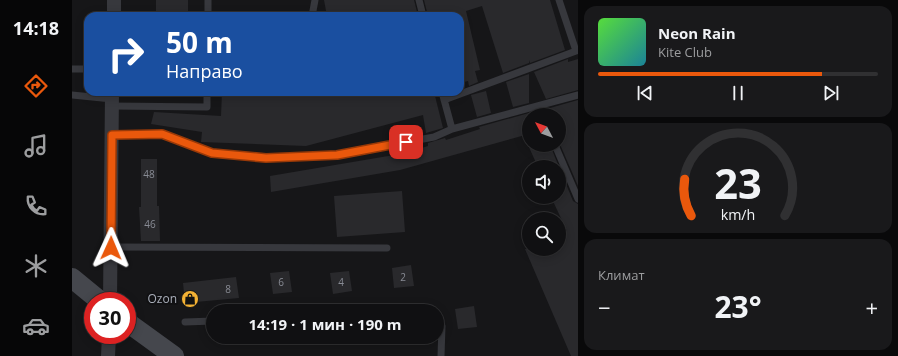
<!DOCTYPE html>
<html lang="ru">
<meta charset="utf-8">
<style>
:root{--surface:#101012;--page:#19191b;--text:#f1f3f6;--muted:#9c9d9f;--line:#303032;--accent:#ea580c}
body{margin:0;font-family:"Open Sans",sans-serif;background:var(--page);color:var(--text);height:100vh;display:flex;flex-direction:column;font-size:15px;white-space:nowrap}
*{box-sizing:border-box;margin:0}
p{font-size:13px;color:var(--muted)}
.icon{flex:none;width:22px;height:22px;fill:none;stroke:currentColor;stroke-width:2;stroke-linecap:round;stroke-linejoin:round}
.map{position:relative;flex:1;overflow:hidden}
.details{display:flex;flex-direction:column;gap:6px;padding:6px;background:#09090a;width:320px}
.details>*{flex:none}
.hud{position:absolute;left:12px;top:12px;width:380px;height:84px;border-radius:12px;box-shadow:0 2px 10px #0003,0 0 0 1px var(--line);background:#1a4fa0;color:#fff;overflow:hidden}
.needle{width:26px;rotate:311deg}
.controls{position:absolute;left:450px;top:108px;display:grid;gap:8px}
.controls a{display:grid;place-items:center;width:44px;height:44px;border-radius:50%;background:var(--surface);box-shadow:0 2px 10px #0003,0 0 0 1px var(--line);font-size:20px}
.speed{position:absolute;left:12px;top:292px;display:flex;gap:8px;font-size:20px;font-weight:700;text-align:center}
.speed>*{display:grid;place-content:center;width:52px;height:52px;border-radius:50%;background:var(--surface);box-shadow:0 2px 10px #0003,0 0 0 1px var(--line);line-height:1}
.speed .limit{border:6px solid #d22;background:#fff;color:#111}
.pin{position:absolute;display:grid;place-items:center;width:34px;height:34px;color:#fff;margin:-17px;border-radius:8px;box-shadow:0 2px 6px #0006}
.me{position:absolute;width:44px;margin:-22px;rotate:1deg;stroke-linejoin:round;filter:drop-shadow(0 0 3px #0008)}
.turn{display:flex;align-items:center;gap:14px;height:84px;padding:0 16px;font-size:18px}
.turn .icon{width:52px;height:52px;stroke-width:2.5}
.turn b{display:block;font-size:28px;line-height:34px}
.big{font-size:30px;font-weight:700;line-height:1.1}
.details .widget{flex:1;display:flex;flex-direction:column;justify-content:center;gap:6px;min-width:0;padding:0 14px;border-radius:12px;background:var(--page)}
.details .dial{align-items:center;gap:0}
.dial svg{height:104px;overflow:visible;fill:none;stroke:var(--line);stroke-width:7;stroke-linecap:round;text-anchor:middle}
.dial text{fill:var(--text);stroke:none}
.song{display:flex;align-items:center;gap:12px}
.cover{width:48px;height:48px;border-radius:6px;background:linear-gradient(135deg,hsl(110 70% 55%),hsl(190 70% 35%))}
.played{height:4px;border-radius:2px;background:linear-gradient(90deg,var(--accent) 80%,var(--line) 80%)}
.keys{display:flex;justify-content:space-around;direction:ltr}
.heat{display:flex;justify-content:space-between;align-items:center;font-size:22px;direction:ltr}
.trip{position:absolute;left:134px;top:304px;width:238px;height:40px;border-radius:20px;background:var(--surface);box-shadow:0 2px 10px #0003,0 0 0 1px var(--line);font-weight:700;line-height:40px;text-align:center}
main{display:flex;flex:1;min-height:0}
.tabs{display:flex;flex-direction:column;width:72px;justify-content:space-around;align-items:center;background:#060607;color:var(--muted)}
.tabs .icon{width:28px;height:28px}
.tabs .on{color:var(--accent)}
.tabs b{font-size:18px;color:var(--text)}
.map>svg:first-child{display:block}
</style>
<main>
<nav class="tabs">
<b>14:18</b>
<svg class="icon on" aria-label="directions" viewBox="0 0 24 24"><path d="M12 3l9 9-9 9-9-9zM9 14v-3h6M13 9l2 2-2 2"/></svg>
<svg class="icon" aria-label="music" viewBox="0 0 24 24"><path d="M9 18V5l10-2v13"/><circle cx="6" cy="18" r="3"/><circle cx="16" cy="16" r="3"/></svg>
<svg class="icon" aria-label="phone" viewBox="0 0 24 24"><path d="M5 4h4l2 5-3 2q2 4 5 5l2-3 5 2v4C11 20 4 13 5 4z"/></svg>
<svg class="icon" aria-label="climate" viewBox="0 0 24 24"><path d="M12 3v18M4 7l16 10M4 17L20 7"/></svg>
<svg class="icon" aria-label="car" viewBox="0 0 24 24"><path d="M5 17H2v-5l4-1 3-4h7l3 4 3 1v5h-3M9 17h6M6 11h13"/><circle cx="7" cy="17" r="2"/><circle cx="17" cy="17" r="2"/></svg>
</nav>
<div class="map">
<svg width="506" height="356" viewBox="0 0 506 356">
<rect width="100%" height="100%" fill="#161618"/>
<!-- building -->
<path fill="#29292c" d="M84 0H116V16H84Z
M252 0H342L346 16H255Z
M352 0H478L493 50 458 63 457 60V63L431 73 410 6 394 11 408 70 403 71 406 82 397 86 396 81 388 83V16H356Z
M496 59V62L506 59V90L474 99 462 72Z
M457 74V103L441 107 434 82Z
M414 91 419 113 405 117 399 95Z
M150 92H362L371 128 354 133 351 115 234 146 129 142 130 132 79 124 82 112 149 116Z
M506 100V186L487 142V115H481L478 108Z
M457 113V134L328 170 199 192 198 176 334 153 356 146V143L373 138 374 140 408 129 407 127Z
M456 145H478L487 167H466Z
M69 159H85V206H87L88 241H69L67 207H69Z
M487 167 501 201 506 204V356H499L453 249H487V234L495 231 479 197H487Z
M330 191 333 232 265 237 262 196Z
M339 265 342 286 322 288 320 268Z
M217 271 220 292 201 294 198 273Z
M277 271 280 291 261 294 258 273Z
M164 277 167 298 113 303 111 283Z
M402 306 405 327 386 329 383 309Z"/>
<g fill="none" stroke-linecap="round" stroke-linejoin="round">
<!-- service -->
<path stroke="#37383d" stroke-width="7" d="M347 0 351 16
M136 16V0
M240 16 243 0
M0 69H16
M0 95 40 99
M372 100 504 51 487 0
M40 106 135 107V92
M466 106 470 115
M380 129 506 95
M40 135 90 134 139 153 194 158 265 155 362 137 380 129 370 92
M483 145 506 199
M39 247 315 248
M289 311 350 307 356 311
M365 318 370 326 369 356
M113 322 141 321"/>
<!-- minor -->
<path stroke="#37383d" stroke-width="14" d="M42 16V0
M38 301 40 92
M36 356 37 335"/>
<!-- secondary -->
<path stroke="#45474d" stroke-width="20" d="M0 278 28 301
M55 322 102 356"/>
</g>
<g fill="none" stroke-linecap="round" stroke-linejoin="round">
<!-- route casing -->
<g stroke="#983908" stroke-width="10">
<path id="route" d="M39 248 40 135 90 134 140 153 194 158 265 155 334 142"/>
</g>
<!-- route -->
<use href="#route" stroke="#ea580c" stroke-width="7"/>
</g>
<!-- icons -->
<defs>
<g id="shop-disc" transform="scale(0.9)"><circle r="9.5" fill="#f2b134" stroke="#111113"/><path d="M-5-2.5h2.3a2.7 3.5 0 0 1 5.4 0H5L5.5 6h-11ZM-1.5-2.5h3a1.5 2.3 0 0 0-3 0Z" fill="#111"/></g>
</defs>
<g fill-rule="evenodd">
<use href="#shop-disc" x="118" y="299"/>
</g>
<g text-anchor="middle" stroke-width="4" stroke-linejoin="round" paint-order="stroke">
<!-- number labels -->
<g font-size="10" fill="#888b94">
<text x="77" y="178">48</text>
<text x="78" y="228">46</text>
<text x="331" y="281">2</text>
<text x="209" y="286">6</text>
<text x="269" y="286">4</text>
<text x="156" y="293">8</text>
</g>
<!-- poi labels -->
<g font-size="12" fill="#a8adb8" stroke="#111113" text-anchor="end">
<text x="105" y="303">Ozon</text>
</g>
</g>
</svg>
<div class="controls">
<a><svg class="needle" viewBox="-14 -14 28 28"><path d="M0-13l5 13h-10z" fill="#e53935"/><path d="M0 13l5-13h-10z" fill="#9c9d9f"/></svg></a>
<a><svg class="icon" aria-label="sound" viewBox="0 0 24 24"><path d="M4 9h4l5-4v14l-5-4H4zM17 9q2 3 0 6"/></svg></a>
<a><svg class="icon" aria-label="search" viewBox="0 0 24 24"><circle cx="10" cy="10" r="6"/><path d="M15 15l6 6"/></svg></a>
</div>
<div class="speed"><div class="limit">30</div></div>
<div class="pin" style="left:334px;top:142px;background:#d93025"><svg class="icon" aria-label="arrive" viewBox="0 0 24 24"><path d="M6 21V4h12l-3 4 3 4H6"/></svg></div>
<svg class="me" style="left:39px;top:248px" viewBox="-20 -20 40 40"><path d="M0-17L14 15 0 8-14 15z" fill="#ea580c" stroke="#fff" stroke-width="4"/></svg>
<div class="trip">14:19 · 1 мин · 190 m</div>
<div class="hud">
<div class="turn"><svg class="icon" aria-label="right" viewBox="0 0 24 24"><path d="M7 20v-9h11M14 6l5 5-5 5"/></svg><div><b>50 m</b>Направо</div></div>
</div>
</div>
<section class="details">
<div class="widget">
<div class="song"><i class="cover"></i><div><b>Neon Rain</b><p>Kite Club</p></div></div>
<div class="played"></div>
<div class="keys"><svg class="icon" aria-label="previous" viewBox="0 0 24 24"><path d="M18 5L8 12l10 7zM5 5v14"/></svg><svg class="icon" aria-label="pause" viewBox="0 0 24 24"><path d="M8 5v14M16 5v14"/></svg><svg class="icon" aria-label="next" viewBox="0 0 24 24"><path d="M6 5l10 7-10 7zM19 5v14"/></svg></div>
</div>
<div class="widget dial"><svg viewBox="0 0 100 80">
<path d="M14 69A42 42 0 1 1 86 69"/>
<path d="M14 69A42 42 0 0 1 9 41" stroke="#ea580c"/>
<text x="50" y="56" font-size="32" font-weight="700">23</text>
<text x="50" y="72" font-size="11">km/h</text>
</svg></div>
<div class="widget"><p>Климат</p>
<div class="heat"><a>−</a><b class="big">23°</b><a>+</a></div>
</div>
</section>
</main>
